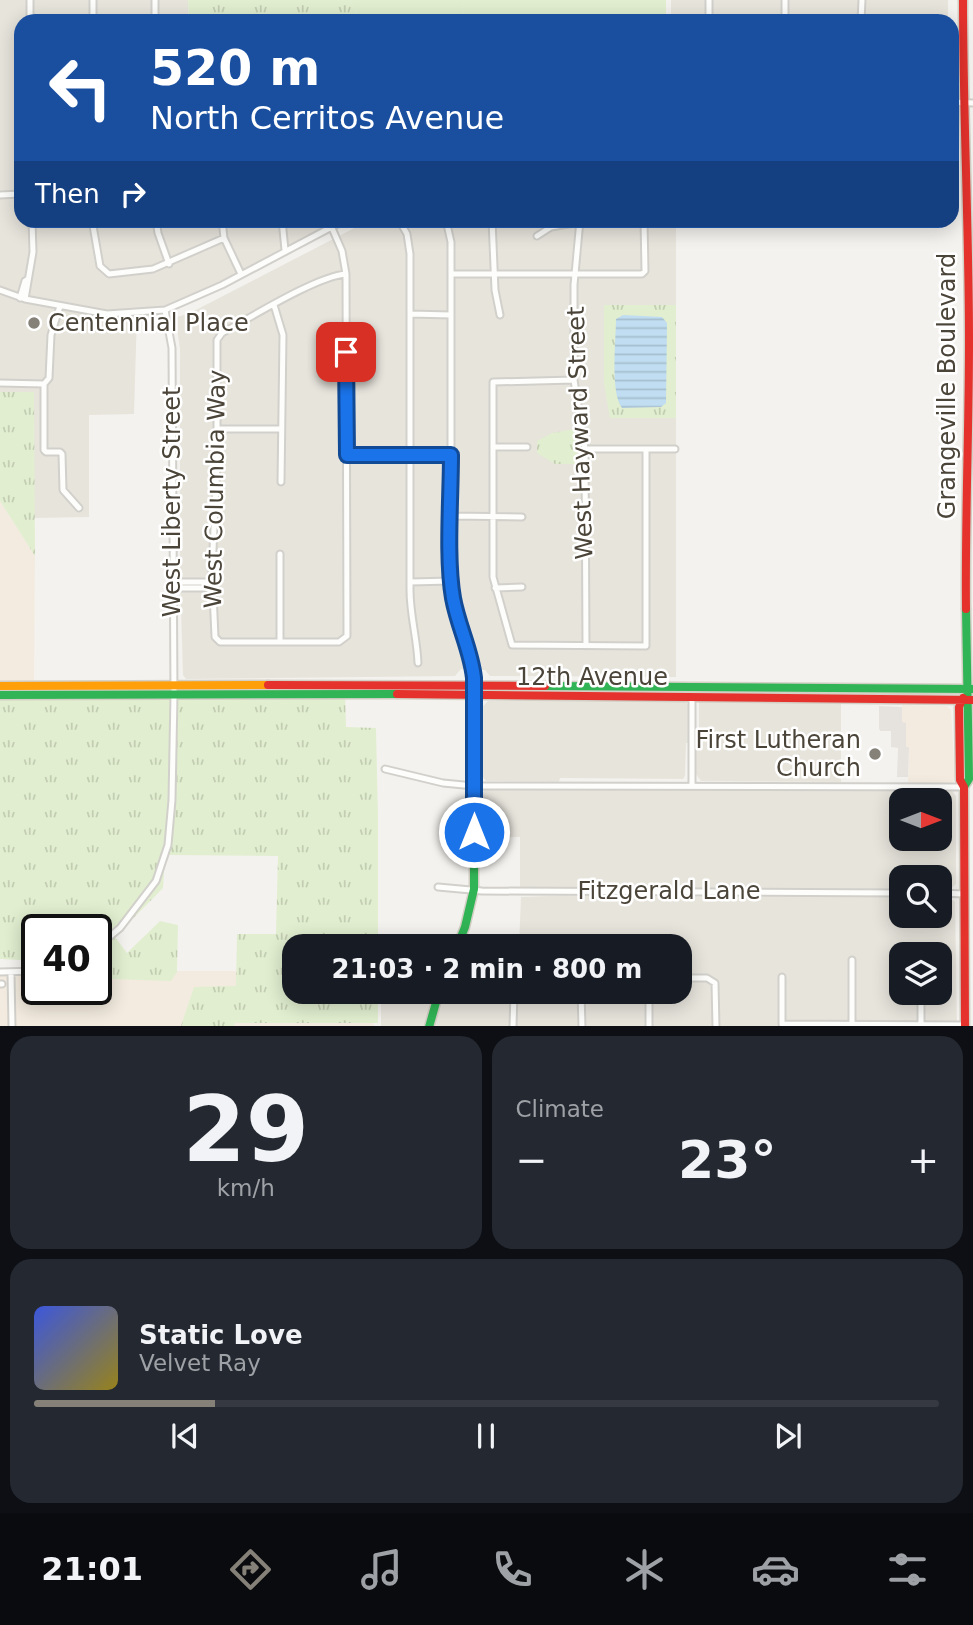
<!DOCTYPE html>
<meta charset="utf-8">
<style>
:root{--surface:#171b24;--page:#242831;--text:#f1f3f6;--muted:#9ea1a6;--line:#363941;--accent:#868178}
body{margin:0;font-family:"DejaVu Sans",sans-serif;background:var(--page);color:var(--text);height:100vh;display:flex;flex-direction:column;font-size:26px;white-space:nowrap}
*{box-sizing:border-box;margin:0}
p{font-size:23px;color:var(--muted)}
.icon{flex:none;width:38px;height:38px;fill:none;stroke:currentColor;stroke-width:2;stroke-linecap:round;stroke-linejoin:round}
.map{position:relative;height:1026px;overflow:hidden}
.details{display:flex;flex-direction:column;gap:10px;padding:10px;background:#0d0f14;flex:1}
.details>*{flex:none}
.banner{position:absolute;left:14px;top:14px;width:945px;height:214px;border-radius:21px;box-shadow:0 4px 18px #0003;background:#1a4fa0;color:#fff;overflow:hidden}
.needle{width:46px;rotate:90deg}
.controls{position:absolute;left:889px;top:788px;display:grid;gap:14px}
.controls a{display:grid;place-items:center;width:63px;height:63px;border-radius:14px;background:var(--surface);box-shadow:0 4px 18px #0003;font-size:35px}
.speed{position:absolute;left:21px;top:914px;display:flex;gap:14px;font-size:35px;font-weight:700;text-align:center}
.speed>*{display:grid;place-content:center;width:91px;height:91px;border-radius:50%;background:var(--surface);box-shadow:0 4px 18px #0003;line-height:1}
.speed .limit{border:4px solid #111;border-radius:10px;background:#fff;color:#111}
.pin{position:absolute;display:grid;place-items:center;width:60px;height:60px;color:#fff;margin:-30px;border-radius:14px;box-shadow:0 4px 10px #0006}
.me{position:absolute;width:77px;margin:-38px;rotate:0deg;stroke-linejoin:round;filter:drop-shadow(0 0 5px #0008)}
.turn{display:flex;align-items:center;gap:24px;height:147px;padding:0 21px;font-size:32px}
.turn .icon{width:91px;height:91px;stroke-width:2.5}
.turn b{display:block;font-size:49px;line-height:60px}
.then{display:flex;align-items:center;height:66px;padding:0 21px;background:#0003;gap:14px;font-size:26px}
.big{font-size:52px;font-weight:800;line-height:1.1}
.details .widget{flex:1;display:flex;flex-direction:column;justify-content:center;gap:10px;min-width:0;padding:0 24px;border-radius:21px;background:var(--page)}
.details .dial{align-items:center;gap:0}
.dial b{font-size:91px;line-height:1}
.song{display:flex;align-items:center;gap:21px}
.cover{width:84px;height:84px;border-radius:10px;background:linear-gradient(135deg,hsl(230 70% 55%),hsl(50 70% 35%))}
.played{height:7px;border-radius:4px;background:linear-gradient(90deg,var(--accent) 20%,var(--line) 20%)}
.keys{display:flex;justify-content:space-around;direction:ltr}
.heat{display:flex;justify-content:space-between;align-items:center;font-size:38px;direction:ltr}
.details .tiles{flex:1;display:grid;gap:10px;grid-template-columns:1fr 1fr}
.widget:last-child{grid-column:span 2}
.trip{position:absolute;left:282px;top:934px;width:410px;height:70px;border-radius:21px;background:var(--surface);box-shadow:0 4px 18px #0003;font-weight:800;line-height:70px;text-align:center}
.menu{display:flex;height:112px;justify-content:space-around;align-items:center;background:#090b0e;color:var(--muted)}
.menu .icon{width:49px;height:49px}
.menu .selected{color:var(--accent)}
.menu b{font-size:32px;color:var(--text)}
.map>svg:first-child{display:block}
</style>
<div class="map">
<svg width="973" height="1027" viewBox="0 0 973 1027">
<defs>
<pattern id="grass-tufts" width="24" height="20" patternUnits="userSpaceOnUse" patternTransform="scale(1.75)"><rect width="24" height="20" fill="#e1eecf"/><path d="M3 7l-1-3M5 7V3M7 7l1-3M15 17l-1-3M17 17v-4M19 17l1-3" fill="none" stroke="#c3cdb2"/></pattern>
<pattern id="water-rules" width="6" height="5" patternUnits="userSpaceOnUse" patternTransform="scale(1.75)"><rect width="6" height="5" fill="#c0ddf1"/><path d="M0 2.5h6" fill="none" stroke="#a6bfcf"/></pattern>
</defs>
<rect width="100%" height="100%" fill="#f4f2ee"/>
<!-- residential -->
<path fill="#e7e4dc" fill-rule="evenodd" d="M0 0H188L189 21H21V220L345 221 241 274 165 310 137 313 134 414 89 415V517L34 518V392H0Z
M671 0H948V21H671Z
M368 221H676V305H604L610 418H676V677L490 676 485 670 461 669 455 676 186 679 183 675 180 575V349L176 321 177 317 190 313Z
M488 701H684L689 705V743H686L685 776 683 779 560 778 559 782 486 781 482 776V707Z
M699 702H841V782L701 781 695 773V740L699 739Z
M485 789 952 791 956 796V884L949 890H940V877H901V890L520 888V837H482V794ZM901 800H940V838H901Z
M549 896 901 897V915H940V897L950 898 955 902 957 1026H381V992H679V947H381V941L449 945 519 946 521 897ZM901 954H940V992H901Z"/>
<!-- commercial -->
<path fill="#f3ebdf" d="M0 501 35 556 34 687 0 686Z
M902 705 947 706 951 710 955 778 952 783 908 784 909 748 906 747V723H902Z
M37 971V989H96V971H294V992H367L374 1026 0 1027V972Z"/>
<!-- grass -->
<path fill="url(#grass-tufts)" d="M188 0H350L361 21H189Z
M462 3 465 21H439L437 17Z
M604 305H676V418H610L604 383Z
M0 392H34L35 556 0 501Z
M575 429 578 464H555L537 453V441L552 433Z
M177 688 345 691 346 727 376 728 378 817V947H294V992H378V1023H235L234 1026H181L194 987 236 986 237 934H276L278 856 165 855 163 888 115 937 127 953 160 921 178 925 177 972 171 981 111 979V984H96V929H37V984L21 983V960L0 959V697Z"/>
<!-- pitch -->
<path fill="#e1eecf" d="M350 0H666V21H465L462 4 438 17 439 21H361Z"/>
<!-- parking -->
<path fill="#e6e3df" d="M879 706 902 707V722L906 723V747H909L908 777H897L898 748 891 747V731H880L879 728Z"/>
<!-- water -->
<path fill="url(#water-rules)" d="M623 315 662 317 667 323 666 403 661 407 622 408C610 392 616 340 616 319Z"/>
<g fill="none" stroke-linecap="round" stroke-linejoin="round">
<!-- street casing -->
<g stroke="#d2d0cb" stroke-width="9">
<path id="street" d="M30 0V21
M93 0V21
M155 0V21
M709 0V21
M785 0V21
M861 21 862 0
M952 102 973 103
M0 195 21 194
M92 220 100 266 109 274 153 269 224 238
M156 220 158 233 169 264
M222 220 224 238 241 274
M282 220 285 250
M399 220 407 234 410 254V590C410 615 417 638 418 663
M446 220 451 242V581C455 617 474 649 474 685
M492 220 495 290 500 315
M580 220 574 285V380L585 449 586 646
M332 228 342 251 346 274 347 636 339 642H220L215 637 212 571 217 465V340L222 333C250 318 317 276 346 274
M537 236 551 227 580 222
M451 274H642L645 271 644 220
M0 290 25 299 107 314 165 310 222 285 345 220
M20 298 25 281 28 279
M25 299 33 252 32 220
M274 305 283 335 281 482
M60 306 51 335 49 378 44 384V450L46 452H60L62 454 63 490 79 508
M410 314 451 315
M574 380 493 382V577L512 645 646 646V449
M0 383 44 384
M217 429H281
M493 447H527
M585 449H675
M347 455H451
M451 516 522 517
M172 582H212
M410 582 451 581
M172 588H212
M495 588 522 587
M280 642V554
M385 769 443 783 474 786 964 787
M692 786V697
M438 887 482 891 901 893
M940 893 964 894
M96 948 120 928 156 881 168 845 172 800 174 695 172 348 165 310
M852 960V1025
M0 972 37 971
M11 973 12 1027
M782 977V1024L965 1025
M679 978H707L715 983 716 1027
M0 984H2
M581 992 582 1027
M649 992V1027
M921 1025V992
M513 1027 514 992"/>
</g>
<!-- fast casing -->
<g stroke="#d3cfc5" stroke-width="11">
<path id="fast" d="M545 686 973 689
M0 695 397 694
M964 787 969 779 966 609
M457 947 465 927 474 889V691
M429 1027 439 992"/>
</g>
<!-- slow casing -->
<g stroke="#d3cfc5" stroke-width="11">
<path id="slow" d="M0 686 268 685"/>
</g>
<!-- jam casing -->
<g stroke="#d3cfc5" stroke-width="11">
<path id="jam" d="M963 0C963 114 969 228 969 342 969 431 965 520 966 609
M268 685 545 686
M397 694 973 700
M963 698 959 707 960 780 964 787 965 1027"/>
</g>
<!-- street -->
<use href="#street" stroke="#fdfdfc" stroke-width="5"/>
<!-- fast -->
<use href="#fast" stroke="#30b455" stroke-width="8"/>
<!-- slow -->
<use href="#slow" stroke="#ff9f0a" stroke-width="8"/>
<!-- jam -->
<use href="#jam" stroke="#e5322d" stroke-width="8"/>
</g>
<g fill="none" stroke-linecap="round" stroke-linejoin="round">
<!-- route casing -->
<g stroke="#114b97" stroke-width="18">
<path id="route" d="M346 352 347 455H451C451 498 446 557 453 598 458 626 471 650 474 678V832"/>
</g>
<!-- route -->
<use href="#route" stroke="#1a73e8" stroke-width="12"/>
</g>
<!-- markers -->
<g fill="#868178" stroke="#fff" stroke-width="2.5">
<circle cx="34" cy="323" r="7"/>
<circle cx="875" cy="754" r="7"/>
</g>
<g text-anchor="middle" stroke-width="5" stroke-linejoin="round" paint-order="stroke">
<!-- poi labels -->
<g font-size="24" fill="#4b4439" stroke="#fff" text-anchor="start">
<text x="48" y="331">Centennial Place</text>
<text x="861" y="748" text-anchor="end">First Lutheran<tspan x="861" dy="28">Church</tspan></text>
</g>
<!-- street labels -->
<g font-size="24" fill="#4b4439" stroke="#fff">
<text transform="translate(947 386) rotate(-90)" y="8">Grangeville Boulevard</text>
<text transform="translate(580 433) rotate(-92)" y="8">West Hayward Street</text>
<text transform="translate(215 489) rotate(-89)" y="8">West Columbia Way</text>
<text transform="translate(172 502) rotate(-90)" y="8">West Liberty Street</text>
<text x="592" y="685">12th Avenue</text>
<text x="669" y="899">Fitzgerald Lane</text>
</g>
</g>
</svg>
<div class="controls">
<a><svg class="needle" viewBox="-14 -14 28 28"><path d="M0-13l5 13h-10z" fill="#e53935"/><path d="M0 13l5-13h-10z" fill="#9ea1a6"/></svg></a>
<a><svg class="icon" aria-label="search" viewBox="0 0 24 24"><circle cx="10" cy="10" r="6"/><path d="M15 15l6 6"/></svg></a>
<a><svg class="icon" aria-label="layers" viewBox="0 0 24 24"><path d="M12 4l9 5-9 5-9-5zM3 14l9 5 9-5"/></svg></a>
</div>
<div class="speed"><div class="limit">40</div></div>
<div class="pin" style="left:346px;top:352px;background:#d93025"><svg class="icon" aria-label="arrive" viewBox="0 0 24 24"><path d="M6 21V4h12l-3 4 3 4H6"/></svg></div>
<svg class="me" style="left:474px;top:832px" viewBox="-20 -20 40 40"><circle r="17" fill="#1a73e8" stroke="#fff" stroke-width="3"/><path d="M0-11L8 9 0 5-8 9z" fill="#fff"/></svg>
<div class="trip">21:03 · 2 min · 800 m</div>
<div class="banner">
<div class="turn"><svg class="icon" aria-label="left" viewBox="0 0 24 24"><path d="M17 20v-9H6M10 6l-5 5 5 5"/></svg><div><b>520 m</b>North Cerritos Avenue</div></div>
<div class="then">Then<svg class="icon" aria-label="right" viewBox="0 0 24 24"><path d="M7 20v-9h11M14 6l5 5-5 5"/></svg></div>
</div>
</div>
<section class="details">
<div class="tiles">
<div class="widget dial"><b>29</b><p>km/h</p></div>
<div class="widget"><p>Climate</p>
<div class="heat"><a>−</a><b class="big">23°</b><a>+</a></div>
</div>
<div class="widget">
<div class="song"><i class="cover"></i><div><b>Static Love</b><p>Velvet Ray</p></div></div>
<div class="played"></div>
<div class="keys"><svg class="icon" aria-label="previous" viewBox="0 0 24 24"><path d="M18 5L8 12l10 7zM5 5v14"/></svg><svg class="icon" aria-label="pause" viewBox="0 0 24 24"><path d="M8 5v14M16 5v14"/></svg><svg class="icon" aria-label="next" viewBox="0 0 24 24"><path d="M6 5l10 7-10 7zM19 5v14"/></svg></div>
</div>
</div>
</section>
<nav class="menu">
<b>21:01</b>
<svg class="icon selected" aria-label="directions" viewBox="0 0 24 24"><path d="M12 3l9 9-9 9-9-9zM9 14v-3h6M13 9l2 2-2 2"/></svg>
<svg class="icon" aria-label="music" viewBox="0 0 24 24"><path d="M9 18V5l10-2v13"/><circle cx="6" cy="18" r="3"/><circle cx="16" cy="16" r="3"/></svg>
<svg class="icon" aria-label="phone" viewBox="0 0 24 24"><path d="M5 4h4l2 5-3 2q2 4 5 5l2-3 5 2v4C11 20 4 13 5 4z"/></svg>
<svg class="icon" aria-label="climate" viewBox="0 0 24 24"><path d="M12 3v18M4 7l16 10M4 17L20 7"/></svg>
<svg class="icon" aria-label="car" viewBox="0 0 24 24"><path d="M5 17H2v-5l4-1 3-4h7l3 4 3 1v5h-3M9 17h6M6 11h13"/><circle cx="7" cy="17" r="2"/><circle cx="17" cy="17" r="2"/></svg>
<svg class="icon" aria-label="filters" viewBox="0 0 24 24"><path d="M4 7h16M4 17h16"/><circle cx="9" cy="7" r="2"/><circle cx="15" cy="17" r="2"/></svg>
</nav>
